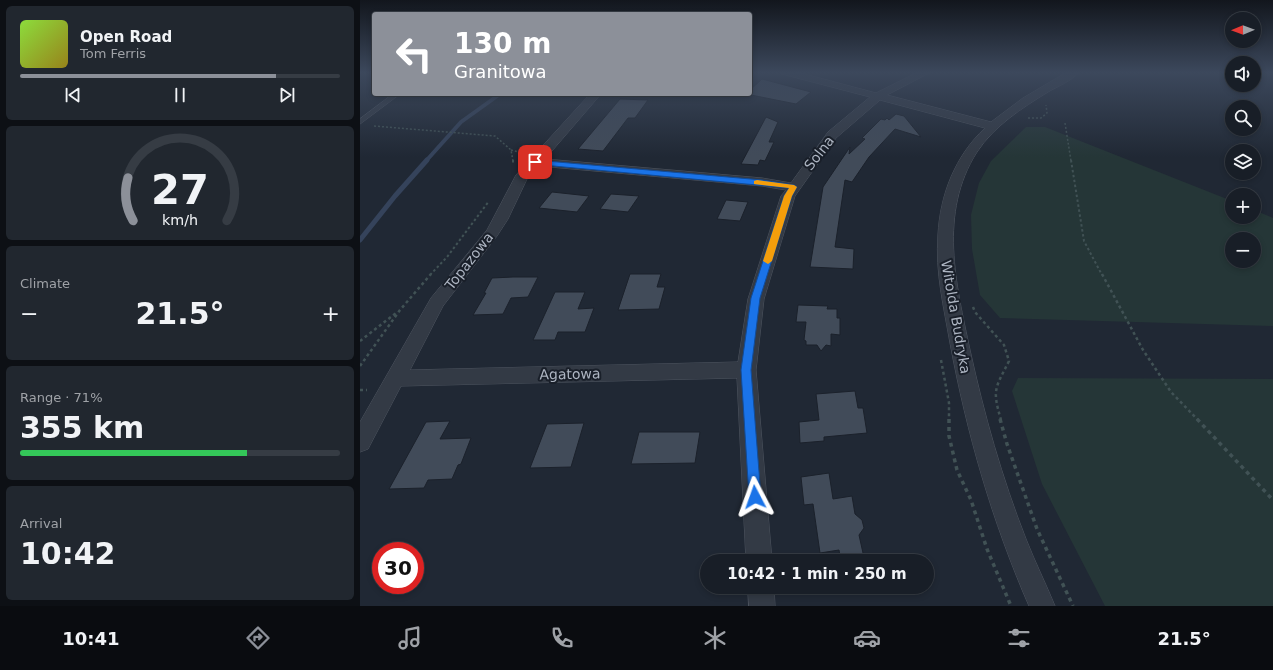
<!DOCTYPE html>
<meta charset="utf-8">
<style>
:root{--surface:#181e27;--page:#21272f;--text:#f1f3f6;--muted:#9fa2a7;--line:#363c44;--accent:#8c9099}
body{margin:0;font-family:"DejaVu Sans",sans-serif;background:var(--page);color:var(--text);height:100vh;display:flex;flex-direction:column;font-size:15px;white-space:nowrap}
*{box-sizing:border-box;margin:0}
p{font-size:13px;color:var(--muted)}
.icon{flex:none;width:22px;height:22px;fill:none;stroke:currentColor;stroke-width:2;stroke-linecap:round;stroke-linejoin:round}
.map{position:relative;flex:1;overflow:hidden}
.details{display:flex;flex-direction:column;gap:6px;padding:6px;background:#0d1015;width:360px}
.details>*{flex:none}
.hud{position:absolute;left:12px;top:12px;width:380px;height:84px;border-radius:4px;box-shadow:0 2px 6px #0003,0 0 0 1px var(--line);background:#8c9099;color:#fff;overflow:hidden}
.needle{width:26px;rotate:269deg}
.tools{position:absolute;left:865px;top:12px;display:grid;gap:8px}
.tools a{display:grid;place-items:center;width:36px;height:36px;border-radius:50%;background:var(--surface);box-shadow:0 2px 6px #0003,0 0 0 1px var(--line);font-size:20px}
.speed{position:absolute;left:12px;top:542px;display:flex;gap:8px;font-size:20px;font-weight:700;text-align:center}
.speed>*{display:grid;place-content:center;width:52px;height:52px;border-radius:50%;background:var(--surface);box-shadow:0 2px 6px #0003,0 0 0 1px var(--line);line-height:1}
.speed .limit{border:6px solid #d22;background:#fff;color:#111}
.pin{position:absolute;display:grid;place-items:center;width:34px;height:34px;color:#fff;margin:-17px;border-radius:8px;box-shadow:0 2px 6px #0006}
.me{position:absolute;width:44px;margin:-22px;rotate:356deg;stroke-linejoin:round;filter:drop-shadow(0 0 3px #0008)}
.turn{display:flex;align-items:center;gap:14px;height:84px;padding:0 16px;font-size:18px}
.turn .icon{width:52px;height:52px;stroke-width:2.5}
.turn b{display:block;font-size:28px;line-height:34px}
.big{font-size:30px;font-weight:700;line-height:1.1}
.details .tile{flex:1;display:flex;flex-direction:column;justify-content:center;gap:6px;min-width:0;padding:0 14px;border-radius:6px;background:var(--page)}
.details .dial{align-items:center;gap:0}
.dial svg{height:104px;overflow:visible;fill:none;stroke:var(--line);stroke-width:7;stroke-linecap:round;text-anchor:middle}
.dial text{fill:var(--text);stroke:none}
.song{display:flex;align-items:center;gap:12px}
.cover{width:48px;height:48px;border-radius:6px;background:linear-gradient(135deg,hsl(90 70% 55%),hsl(50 70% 35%))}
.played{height:4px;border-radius:2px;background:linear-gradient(90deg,var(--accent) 80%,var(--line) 80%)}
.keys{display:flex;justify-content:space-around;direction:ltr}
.heat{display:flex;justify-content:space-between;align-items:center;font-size:22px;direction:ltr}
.charge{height:6px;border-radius:3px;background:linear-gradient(90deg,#34c759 71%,var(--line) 0)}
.trip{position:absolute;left:340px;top:554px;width:234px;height:40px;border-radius:20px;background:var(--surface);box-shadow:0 2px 6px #0003,0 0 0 1px var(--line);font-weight:700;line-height:40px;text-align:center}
.menu{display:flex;height:64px;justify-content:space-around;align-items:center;background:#0a0c10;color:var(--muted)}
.menu .icon{width:28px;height:28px}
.menu .on{color:var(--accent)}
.menu b{font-size:18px;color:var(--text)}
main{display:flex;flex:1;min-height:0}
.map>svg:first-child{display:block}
</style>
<main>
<section class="details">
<div class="tile">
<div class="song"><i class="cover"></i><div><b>Open Road</b><p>Tom Ferris</p></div></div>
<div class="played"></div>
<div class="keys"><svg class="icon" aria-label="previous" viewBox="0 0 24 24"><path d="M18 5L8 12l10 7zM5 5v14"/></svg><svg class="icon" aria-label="pause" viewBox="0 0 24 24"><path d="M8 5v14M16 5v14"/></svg><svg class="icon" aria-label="next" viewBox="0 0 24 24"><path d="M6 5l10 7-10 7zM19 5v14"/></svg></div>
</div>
<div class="tile dial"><svg viewBox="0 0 100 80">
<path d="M14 69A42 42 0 1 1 86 69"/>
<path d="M14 69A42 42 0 0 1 10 36" stroke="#8c9099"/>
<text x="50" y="56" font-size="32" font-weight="700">27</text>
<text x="50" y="72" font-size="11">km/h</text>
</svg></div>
<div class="tile"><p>Climate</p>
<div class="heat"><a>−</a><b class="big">21.5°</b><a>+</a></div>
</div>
<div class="tile"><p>Range · 71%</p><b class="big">355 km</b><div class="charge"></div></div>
<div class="tile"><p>Arrival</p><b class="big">10:42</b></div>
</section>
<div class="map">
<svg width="913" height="606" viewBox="0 0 913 606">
<rect width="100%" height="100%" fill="#202834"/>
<!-- green -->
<path fill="#253637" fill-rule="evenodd" d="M666 127H685L872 201V217H894V210L913 218V326L640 318 620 295 612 249 611 215 619 183 631 161ZM872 239H894V261H872Z
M658 378 913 379V606H745L682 484 652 391Z"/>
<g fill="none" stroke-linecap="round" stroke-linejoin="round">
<!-- stream-far1 -->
<path stroke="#35435b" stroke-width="4" d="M66 161 101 122 140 94"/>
<!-- stream -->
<path stroke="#35435b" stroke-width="5" d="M0 240 35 196 67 160"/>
</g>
<!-- building -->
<path fill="#414b59" stroke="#1b212b" d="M402 79 451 92 436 104 386 94H390V90Z
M260 99 288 100 275 118H268L243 151 218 149Z
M536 114 544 116 561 137 535 129 509 157 492 182 485 180 475 247 494 249 493 269 450 267 463 187 490 147 489 154 505 139 502 138 521 119 525 120 527 118 529 120Z
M406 117 418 122 409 142H414L405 161 400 160 398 165 381 164Z
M192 192 229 196 217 212 179 208Z
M251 194 279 196 268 212 240 209Z
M366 200 388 202 380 221 357 219Z
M270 274H301L297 287H305L299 309 258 310Z
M153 277H178L168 297 151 298 143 314 113 315 126 293H124L132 278Z
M195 292H225L218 309 234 308 225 332H198L195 340H173Z
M438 305 468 306 467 309H477V318H480V335L471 334V346L466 345 461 351 457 345H446V341L444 340 446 322H436Z
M495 391 498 408H503L507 433 464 437V441L440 443 439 422 459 420 456 394Z
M90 421 80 439 111 438 101 464 98 465 92 479 68 480 64 488 29 489 66 422Z
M224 423 211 467 170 468 187 424Z
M279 432H340L335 463 271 464Z
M469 473 473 499 492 496 495 514 502 520 504 528 499 535 503 553 497 561H487L480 556 479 550 460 553 453 504 444 505 441 477Z"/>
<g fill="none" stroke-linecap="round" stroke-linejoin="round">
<!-- lane casing -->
<g stroke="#4e5560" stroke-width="1">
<path id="lane" d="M33 94H40L0 124V119Z"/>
</g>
<!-- street casing -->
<g stroke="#4e5560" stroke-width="1">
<path id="street" d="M420 72H437L516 93 558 72H571L527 95 631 122 663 98 707 72H719C712 81 698 86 688 92 662 108 634 126 617 152 578 213 596 284 610 350 624 414 642 478 666 539 675 562 686 584 695 606H669C632 521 607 434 590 343 584 308 575 272 578 235 580 195 595 156 625 128L520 100 476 138 435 196 404 299 396 370 412 561H386L377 378 41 386 8 449 0 452V422L71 298 127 230 156 175 230 94H241L185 159 402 178 431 183 468 132 510 97 422 74ZM179 166 402 186 426 190 421 196 388 299 378 362 50 370 83 306 137 236 148 219 167 179Z
M388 587H414L415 606H389Z"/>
</g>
<!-- path-far3 -->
<path stroke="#415255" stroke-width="1.5" stroke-dasharray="2 2" stroke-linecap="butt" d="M668 118H681L687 113 686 105
M705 123 711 161
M14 126 135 136 151 150 153 161
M151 150 163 153"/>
<!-- path-far2 -->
<path stroke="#415255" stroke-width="2" stroke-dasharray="2.5 2.5" stroke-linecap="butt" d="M153 160V163
M711 160 724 241 742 275
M70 275 87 257 129 201"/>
<!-- path-far1 -->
<path stroke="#415255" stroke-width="2.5" stroke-dasharray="3 3" stroke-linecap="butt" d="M742 274 783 350 811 392 838 420
M613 307 615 312 644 345 649 361C635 389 632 389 641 420
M0 341 36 313
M581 360 589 403V420
M0 366 40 310 71 274
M0 390H7"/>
<!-- path -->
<path stroke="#415255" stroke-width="3.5" stroke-dasharray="4 4" stroke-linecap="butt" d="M589 419V436L597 470 611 500 627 549 651 606
M640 419 647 444 677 529 713 606
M837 419 913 500"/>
<!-- lane -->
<use href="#lane" fill="#333a45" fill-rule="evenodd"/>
<!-- street -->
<use href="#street" fill="#333a45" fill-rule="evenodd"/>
</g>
<!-- sky -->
<linearGradient id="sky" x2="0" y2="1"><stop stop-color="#12161d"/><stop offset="0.46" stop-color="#3c485c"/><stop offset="1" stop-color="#3c485c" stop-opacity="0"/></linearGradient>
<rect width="913" height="157" fill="url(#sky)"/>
<!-- route -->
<path fill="#1a73e8" stroke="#114b97" d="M175 160 402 180 434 185 437 187 432 196 400 298 391 370 401 497 399 502 395 503 390 502 389 497 381 370 391 298 424 196 429 188 172 164 171 162Z"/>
<!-- slow -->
<path fill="#f59e0b" d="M397 180 434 185 437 187 432 196 412 261 408 264 403 261 424 196 429 188 394 184V181Z"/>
<g text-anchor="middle" stroke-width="4" stroke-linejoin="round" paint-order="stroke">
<!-- street labels -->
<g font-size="14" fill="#adb5c2" stroke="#191f29">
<text transform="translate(459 153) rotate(-52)" y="5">Solna</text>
<text transform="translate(109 261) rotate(-52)" y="5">Topazowa</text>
<text transform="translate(596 317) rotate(80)" y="5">Witolda Budryka</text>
<text transform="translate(210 374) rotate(-1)" y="5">Agatowa</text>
</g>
</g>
</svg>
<div class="tools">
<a><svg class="needle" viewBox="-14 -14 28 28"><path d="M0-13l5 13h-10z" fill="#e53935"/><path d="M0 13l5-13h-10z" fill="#9fa2a7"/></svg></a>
<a><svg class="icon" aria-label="sound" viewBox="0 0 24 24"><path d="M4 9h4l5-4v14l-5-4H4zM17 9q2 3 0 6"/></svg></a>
<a><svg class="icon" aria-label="search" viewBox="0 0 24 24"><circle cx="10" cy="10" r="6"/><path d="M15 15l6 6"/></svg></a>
<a><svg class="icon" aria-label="layers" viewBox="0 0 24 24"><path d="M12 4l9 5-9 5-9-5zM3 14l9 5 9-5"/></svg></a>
<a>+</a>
<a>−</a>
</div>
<div class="speed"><div class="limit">30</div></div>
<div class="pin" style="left:175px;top:162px;background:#d93025"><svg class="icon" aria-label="arrive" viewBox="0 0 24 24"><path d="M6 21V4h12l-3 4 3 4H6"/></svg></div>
<svg class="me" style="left:395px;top:497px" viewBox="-20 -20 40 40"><path d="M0-17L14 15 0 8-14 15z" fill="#1a73e8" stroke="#fff" stroke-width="4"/></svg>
<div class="trip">10:42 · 1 min · 250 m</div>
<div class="hud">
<div class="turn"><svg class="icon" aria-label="left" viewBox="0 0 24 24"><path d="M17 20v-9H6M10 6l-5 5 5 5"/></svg><div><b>130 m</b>Granitowa</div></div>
</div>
</div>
</main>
<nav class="menu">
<b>10:41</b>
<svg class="icon on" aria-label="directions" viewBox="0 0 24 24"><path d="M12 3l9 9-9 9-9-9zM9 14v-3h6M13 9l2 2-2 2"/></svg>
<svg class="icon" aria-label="music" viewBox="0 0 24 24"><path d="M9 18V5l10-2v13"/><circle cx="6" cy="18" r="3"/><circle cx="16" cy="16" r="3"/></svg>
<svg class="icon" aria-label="phone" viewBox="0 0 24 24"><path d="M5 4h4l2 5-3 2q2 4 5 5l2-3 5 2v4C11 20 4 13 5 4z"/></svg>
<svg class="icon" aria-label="climate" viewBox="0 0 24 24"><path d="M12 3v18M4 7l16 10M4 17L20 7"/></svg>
<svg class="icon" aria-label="car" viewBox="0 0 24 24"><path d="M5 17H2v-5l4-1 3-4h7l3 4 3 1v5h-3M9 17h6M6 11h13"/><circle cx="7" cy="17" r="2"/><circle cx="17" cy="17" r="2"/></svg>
<svg class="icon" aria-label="filters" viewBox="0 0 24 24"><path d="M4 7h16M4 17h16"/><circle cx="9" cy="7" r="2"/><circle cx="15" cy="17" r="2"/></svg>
<b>21.5°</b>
</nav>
